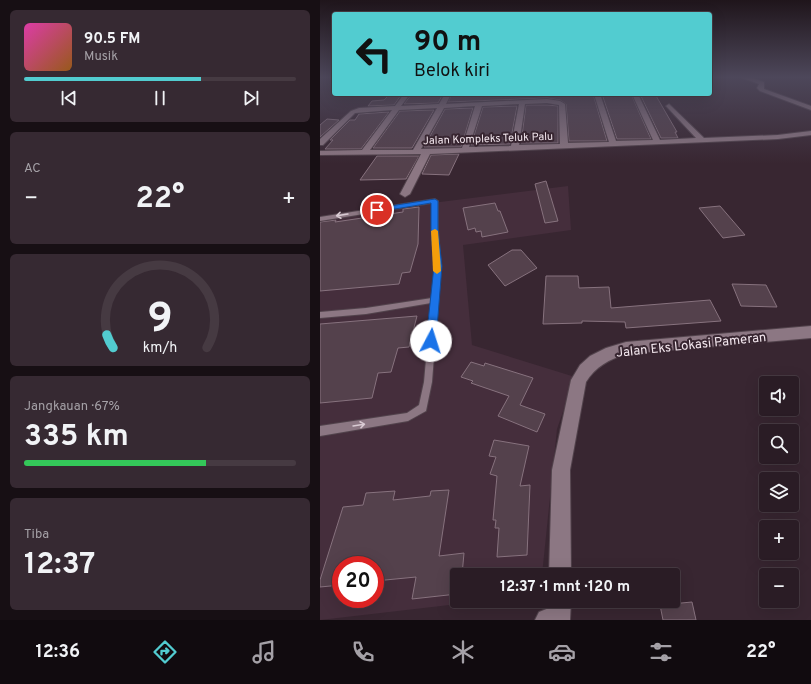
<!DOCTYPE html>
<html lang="id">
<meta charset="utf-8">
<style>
:root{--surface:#2a1c25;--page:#362932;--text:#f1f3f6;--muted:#a5a1a7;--line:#463a42;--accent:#52ccd0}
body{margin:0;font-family:Overpass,sans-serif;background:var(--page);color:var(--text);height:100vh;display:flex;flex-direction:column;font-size:15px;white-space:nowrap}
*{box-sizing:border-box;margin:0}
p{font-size:13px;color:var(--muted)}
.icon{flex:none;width:22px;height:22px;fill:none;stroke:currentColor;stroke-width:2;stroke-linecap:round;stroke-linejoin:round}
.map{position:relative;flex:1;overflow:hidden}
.sheet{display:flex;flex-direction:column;gap:10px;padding:10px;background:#170f14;width:320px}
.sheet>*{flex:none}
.hud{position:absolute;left:12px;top:12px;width:380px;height:84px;border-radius:4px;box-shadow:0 4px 16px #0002,0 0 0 1px var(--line);background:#52ccd0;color:#111;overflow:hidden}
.fabs{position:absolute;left:439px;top:376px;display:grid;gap:8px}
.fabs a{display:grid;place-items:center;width:40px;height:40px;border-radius:4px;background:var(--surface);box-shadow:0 4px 16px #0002,0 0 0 1px var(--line);font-size:20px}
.speed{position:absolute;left:12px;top:556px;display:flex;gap:8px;font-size:20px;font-weight:700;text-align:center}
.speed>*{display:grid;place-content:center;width:52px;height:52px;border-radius:50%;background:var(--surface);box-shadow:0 4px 16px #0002,0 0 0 1px var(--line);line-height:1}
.speed .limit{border:6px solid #d22;background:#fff;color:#111}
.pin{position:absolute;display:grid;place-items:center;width:34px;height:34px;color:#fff;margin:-17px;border:2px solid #fff;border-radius:50%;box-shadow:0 1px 4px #0007}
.me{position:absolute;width:44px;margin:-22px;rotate:5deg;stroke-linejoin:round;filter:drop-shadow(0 0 3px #0008)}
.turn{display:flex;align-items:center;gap:14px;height:84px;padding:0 16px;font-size:18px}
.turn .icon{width:52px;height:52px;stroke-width:2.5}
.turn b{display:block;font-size:28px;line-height:34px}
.big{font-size:30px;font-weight:700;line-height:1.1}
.sheet .card{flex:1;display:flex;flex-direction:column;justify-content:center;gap:6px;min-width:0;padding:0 14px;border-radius:6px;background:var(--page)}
.sheet .dial{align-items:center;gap:0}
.dial svg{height:104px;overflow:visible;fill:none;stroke:var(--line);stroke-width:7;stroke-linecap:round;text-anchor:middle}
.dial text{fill:var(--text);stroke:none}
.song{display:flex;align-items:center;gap:12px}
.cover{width:48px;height:48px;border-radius:6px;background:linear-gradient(135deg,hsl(320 70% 55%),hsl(30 70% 35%))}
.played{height:4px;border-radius:2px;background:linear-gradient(90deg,var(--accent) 65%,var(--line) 65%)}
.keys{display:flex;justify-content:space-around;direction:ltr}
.heat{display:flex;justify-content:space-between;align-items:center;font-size:22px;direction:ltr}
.charge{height:6px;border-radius:3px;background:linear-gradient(90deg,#34c759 67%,var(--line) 0)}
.trip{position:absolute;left:130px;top:568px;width:230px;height:40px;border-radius:4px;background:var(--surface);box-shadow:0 4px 16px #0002,0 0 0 1px var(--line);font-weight:700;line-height:40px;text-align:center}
.tab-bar{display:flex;height:64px;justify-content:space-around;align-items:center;background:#110b0f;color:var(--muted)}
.tab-bar .icon{width:28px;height:28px}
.tab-bar .active{color:var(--accent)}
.tab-bar b{font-size:18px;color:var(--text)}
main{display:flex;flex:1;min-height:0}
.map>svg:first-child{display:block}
</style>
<main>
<section class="sheet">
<div class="card">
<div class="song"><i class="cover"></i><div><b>90.5 FM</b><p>Musik</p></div></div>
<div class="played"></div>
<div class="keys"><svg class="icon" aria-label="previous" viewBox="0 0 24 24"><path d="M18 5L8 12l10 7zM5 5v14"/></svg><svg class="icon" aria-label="pause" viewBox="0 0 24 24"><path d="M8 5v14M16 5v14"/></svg><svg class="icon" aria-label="next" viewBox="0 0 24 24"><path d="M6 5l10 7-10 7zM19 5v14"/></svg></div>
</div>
<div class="card"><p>AC</p>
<div class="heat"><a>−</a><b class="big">22°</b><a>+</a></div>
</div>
<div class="card dial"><svg viewBox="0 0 100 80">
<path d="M14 69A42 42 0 1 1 86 69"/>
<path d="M14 69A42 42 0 0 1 9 59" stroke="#52ccd0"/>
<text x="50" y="56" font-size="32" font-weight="700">9</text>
<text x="50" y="72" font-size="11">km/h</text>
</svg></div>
<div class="card"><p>Jangkauan · 67%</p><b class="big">335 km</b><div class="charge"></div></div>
<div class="card"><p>Tiba</p><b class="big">12:37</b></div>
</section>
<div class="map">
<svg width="491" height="620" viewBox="0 0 491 620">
<rect width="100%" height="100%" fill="#382631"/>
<!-- built -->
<path fill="#452e3c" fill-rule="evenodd" d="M248 186 251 230 143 245 152 345 255 377 237 429 222 575H137V601H164L0 620V217ZM21 565H55V599H21Z"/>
<!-- building -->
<path fill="#54414c" stroke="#87727e" d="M97 94H123L118 103 84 104 91 95Z
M132 94H273L287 141H249L246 104 240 100 227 98 128 102Z
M282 94H311L331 139H297Z
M320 94H335L357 132H355L358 138H341Z
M69 95H81L74 105 48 106 52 101 64 100Z
M206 105H227L238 106V143H201Z
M197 106 190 144 151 145 163 107Z
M153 108 141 147H104L125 109Z
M114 110 92 148H53L80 111Z
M69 112 41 149H5L13 140H10L30 120H35L39 114Z
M7 119 19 120 0 137V125Z
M139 154 129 175 102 174 111 155Z
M57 156H99L86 179 40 180Z
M226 181 238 221 225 223 215 184Z
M175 203 178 211H180L188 232 162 237 161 231 156 232 155 228 148 230 143 208Z
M400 206 425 235 403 238 379 208Z
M99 207 98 244 90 272 82 273 79 284 0 291V222L16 220 15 222 83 212V209Z
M192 250H201L217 268 185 286 168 265Z
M226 276H258L259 288 289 287 291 308 390 300 401 321 306 328 305 322 262 321V323L223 324Z
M412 284 446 285 457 307 421 306Z
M97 316 89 347 78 348 71 372 58 373 52 398 0 403V324Z
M151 362 164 366 165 363 213 378 200 405 225 414 217 432 178 416 189 396 151 383 153 381 141 377Z
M174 440 209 446 200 486 210 485 207 555 177 557 179 528H175L176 520H173L177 476 170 474 176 457 169 456Z
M129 490 119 556 144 553 142 575H137V594L92 599 96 577 55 581V565H21V585L0 587V580L23 507 43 505 46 493 75 491 73 500 110 496 111 491Z
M372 602 376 620H343L340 605Z"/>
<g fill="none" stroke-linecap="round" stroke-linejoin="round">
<!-- service casing -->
<g stroke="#52434c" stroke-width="2">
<path id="service" d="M115 199 118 201V230L121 266 112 382 106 411 88 421 0 436V426L87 413 99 405 104 382 111 303 46 314 0 318V312L46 308 112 298 115 266 112 230V203L0 221V217Z"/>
</g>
<!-- minor casing -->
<g stroke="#52434c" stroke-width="2">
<path id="minor" d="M420 77H428L444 82V89L491 106V110L440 91 437 88 439 84Z
M84 94H90L81 106 119 104 125 94H131L126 104 227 99 240 101 245 104 248 143 289 142 274 94H280L296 141 333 140 312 94H318L340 140 376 138 347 107 346 106 349 104 384 138 458 135 491 131V135L458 139 110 154 90 194 85 197 80 194 101 154 0 155V151L42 150 72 110 35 113 3 145H0V139L31 111 39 108 75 106ZM227 103 239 105 240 144 199 145 205 104ZM199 104 191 146 149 147 162 106ZM155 106 142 148 101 149 124 108ZM117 108 93 150H50L79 110Z
M491 326V338L306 354C290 359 275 367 266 382L250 470 251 575H229L232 470 251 380 260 365 270 356 286 348 306 342Z
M229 601H251L250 620H215L219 612 229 608Z"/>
</g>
<!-- service -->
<use href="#service" fill="#8c7783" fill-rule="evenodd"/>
<!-- minor -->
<use href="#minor" fill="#8c7783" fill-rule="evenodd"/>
</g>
<!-- one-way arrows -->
<defs><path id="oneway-shaft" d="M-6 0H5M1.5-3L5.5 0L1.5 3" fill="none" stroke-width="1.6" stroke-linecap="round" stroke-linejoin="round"/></defs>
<g stroke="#d9cbd3">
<use href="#oneway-shaft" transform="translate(22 215) rotate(171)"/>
<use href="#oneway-shaft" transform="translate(39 425) rotate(-9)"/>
</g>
<!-- sky -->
<linearGradient id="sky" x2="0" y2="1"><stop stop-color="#1f151b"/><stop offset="0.47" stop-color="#4d475a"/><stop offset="1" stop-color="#4d475a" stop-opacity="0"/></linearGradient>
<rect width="491" height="164" fill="url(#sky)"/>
<!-- route -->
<path fill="#1a73e8" stroke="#114b97" d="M115 199 118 201V230L122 266 116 341 114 344 111 345 108 344 106 341 114 266 111 230V203L57 212 54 210 57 208Z"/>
<!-- slow -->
<path fill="#f59e0b" d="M115 229 118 231 121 271 117 274 113 271 111 231Z"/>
<g text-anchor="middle" stroke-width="4" stroke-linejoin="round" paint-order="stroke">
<!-- far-street labels -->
<g font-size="11" fill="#f3e7ee" stroke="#382631">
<text transform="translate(168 138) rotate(-2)" y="4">Jalan Kompleks Teluk Palu</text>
</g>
<!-- street labels -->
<g font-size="13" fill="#f3e7ee" stroke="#382631">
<text transform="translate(371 344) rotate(-6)" y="5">Jalan Eks Lokasi Pameran</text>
</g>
</g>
</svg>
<div class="fabs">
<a><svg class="icon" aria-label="sound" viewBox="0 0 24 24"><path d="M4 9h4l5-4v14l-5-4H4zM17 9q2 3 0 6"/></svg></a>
<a><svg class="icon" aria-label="search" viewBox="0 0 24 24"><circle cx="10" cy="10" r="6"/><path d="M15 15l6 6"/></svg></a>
<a><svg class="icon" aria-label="layers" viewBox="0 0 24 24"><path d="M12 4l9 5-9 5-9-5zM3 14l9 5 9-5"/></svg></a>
<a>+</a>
<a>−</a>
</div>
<div class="speed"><div class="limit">20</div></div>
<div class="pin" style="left:57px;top:210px;background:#d93025"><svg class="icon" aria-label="arrive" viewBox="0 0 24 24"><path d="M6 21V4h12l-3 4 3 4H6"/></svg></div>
<svg class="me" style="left:111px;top:341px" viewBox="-20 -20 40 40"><circle r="19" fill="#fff"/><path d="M0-13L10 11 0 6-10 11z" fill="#1a73e8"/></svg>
<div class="trip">12:37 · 1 mnt · 120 m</div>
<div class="hud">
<div class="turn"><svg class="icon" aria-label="left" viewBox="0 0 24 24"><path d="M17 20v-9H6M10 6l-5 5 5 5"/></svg><div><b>90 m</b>Belok kiri</div></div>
</div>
</div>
</main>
<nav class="tab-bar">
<b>12:36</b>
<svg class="icon active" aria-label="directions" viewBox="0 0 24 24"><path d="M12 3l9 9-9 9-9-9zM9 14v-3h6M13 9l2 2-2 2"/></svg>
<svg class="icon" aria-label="music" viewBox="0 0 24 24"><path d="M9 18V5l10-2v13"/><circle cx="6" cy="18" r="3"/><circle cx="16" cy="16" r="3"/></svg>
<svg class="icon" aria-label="phone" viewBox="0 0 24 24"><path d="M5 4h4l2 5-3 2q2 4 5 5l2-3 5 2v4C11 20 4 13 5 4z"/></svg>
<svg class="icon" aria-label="climate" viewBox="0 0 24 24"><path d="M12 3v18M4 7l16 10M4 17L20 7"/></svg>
<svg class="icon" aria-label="car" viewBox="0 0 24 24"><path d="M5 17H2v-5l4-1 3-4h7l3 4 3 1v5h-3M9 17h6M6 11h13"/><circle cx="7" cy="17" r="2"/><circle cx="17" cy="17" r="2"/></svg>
<svg class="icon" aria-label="filters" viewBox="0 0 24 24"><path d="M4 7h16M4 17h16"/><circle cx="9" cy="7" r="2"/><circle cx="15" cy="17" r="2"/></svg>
<b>22°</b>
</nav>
